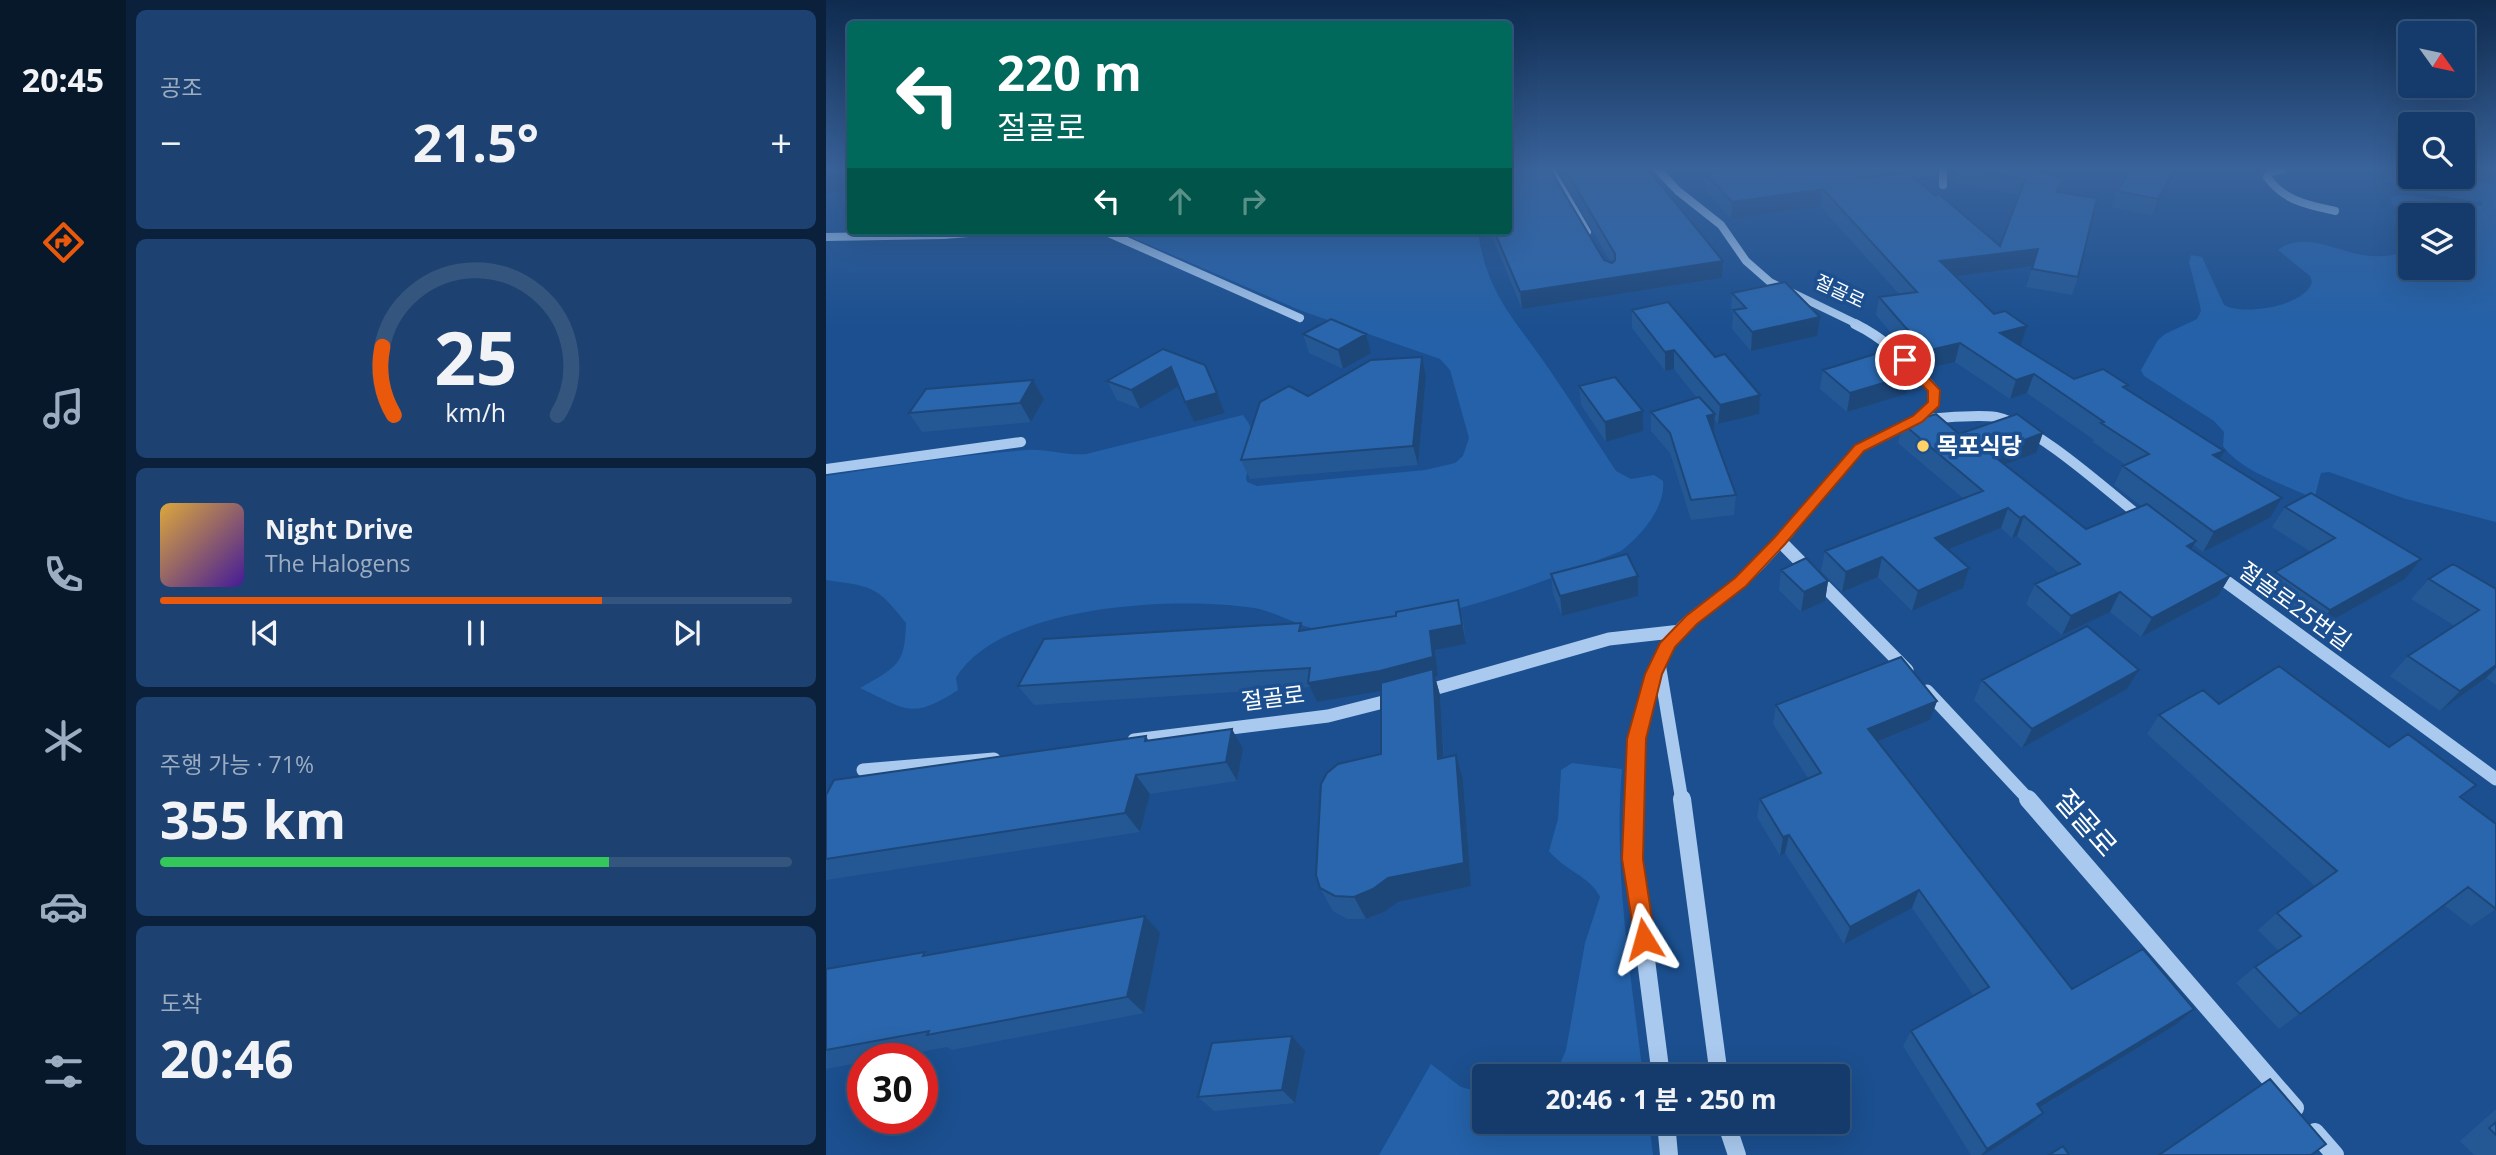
<!DOCTYPE html>
<html lang="ko">
<meta charset="utf-8">
<style>
:root{--surface:#143b6b;--page:#1d4271;--text:#f1f3f6;--muted:#9dadc1;--line:#33557e;--accent:#ea580c}
body{margin:0;font-family:"Open Sans","Noto Sans KR",sans-serif;background:var(--page);color:var(--text);height:100vh;display:flex;flex-direction:column;font-size:26px;white-space:nowrap}
*{box-sizing:border-box;margin:0}
p{font-size:23px;color:var(--muted)}
.icon{flex:none;width:38px;height:38px;fill:none;stroke:currentColor;stroke-width:2;stroke-linecap:round;stroke-linejoin:round}
.map{position:relative;flex:1;overflow:hidden}
.side{display:flex;flex-direction:column;gap:10px;padding:10px;background:#0b203b;width:700px}
.side>*{flex:none}
.hud{position:absolute;left:21px;top:21px;width:665px;height:214px;border-radius:7px;box-shadow:0 7px 28px #0002,0 0 0 2px var(--line);background:#00695c;color:#fff;overflow:hidden}
.needle{width:46px;rotate:123deg}
.controls{position:absolute;left:1572px;top:21px;display:grid;gap:14px}
.controls a{display:grid;place-items:center;width:77px;height:77px;border-radius:7px;background:var(--surface);box-shadow:0 7px 28px #0002,0 0 0 2px var(--line);font-size:35px}
.speed{position:absolute;left:21px;top:1043px;display:flex;gap:14px;font-size:35px;font-weight:700;text-align:center}
.speed>*{display:grid;place-content:center;width:91px;height:91px;border-radius:50%;background:var(--surface);box-shadow:0 7px 28px #0002,0 0 0 2px var(--line);line-height:1}
.speed .limit{border:10px solid #d22;background:#fff;color:#111}
.pin{position:absolute;display:grid;place-items:center;width:60px;height:60px;color:#fff;margin:-30px;border:4px solid #fff;border-radius:50%;box-shadow:0 2px 7px #0007}
.me{position:absolute;width:77px;margin:-38px;rotate:352deg;stroke-linejoin:round;filter:drop-shadow(0 0 5px #0008)}
.turn{display:flex;align-items:center;gap:24px;height:147px;padding:0 35px;font-size:32px}
.turn .icon{width:91px;height:91px;stroke-width:2.5}
.turn b{display:block;font-size:49px;line-height:60px}
.lanes{display:flex;align-items:center;height:66px;padding:0 35px;background:#0003;justify-content:center;gap:35px;direction:ltr}
.lanes .off{opacity:.35}
.big{font-size:52px;font-weight:700;line-height:1.1}
.side .widget{flex:1;display:flex;flex-direction:column;justify-content:center;gap:10px;min-width:0;padding:0 24px;border-radius:10px;background:var(--page)}
.side .dial{align-items:center;gap:0}
.dial svg{height:182px;overflow:visible;fill:none;stroke:var(--line);stroke-width:7;stroke-linecap:round;text-anchor:middle}
.dial text{fill:var(--text);stroke:none}
.song{display:flex;align-items:center;gap:21px}
.cover{width:84px;height:84px;border-radius:10px;background:linear-gradient(135deg,hsl(40 70% 55%),hsl(260 70% 35%))}
.played{height:7px;border-radius:4px;background:linear-gradient(90deg,var(--accent) 70%,var(--line) 70%)}
.keys{display:flex;justify-content:space-around;direction:ltr}
.heat{display:flex;justify-content:space-between;align-items:center;font-size:38px;direction:ltr}
.charge{height:10px;border-radius:5px;background:linear-gradient(90deg,#34c759 71%,var(--line) 0)}
.trip{position:absolute;left:646px;top:1064px;width:378px;height:70px;border-radius:7px;background:var(--surface);box-shadow:0 7px 28px #0002,0 0 0 2px var(--line);font-weight:700;line-height:70px;text-align:center}
main{display:flex;flex:1;min-height:0}
.dock{display:flex;flex-direction:column;width:126px;justify-content:space-around;align-items:center;background:#08182b;color:var(--muted)}
.dock .icon{width:49px;height:49px}
.dock .selected{color:var(--accent)}
.dock b{font-size:32px;color:var(--text)}
.map>svg:first-child{display:block}
</style>
<main>
<nav class="dock">
<b>20:45</b>
<svg class="icon selected" aria-label="directions" viewBox="0 0 24 24"><path d="M12 3l9 9-9 9-9-9zM9 14v-3h6M13 9l2 2-2 2"/></svg>
<svg class="icon" aria-label="music" viewBox="0 0 24 24"><path d="M9 18V5l10-2v13"/><circle cx="6" cy="18" r="3"/><circle cx="16" cy="16" r="3"/></svg>
<svg class="icon" aria-label="phone" viewBox="0 0 24 24"><path d="M5 4h4l2 5-3 2q2 4 5 5l2-3 5 2v4C11 20 4 13 5 4z"/></svg>
<svg class="icon" aria-label="climate" viewBox="0 0 24 24"><path d="M12 3v18M4 7l16 10M4 17L20 7"/></svg>
<svg class="icon" aria-label="car" viewBox="0 0 24 24"><path d="M5 17H2v-5l4-1 3-4h7l3 4 3 1v5h-3M9 17h6M6 11h13"/><circle cx="7" cy="17" r="2"/><circle cx="17" cy="17" r="2"/></svg>
<svg class="icon" aria-label="filters" viewBox="0 0 24 24"><path d="M4 7h16M4 17h16"/><circle cx="9" cy="7" r="2"/><circle cx="15" cy="17" r="2"/></svg>
</nav>
<section class="side">
<div class="widget"><p>공조</p>
<div class="heat"><a>−</a><b class="big">21.5°</b><a>+</a></div>
</div>
<div class="widget dial"><svg viewBox="0 0 100 80">
<path d="M14 69A42 42 0 1 1 86 69"/>
<path d="M14 69A42 42 0 0 1 9 39" stroke="#ea580c"/>
<text x="50" y="56" font-size="32" font-weight="700">25</text>
<text x="50" y="72" font-size="11">km/h</text>
</svg></div>
<div class="widget">
<div class="song"><i class="cover"></i><div><b>Night Drive</b><p>The Halogens</p></div></div>
<div class="played"></div>
<div class="keys"><svg class="icon" aria-label="previous" viewBox="0 0 24 24"><path d="M18 5L8 12l10 7zM5 5v14"/></svg><svg class="icon" aria-label="pause" viewBox="0 0 24 24"><path d="M8 5v14M16 5v14"/></svg><svg class="icon" aria-label="next" viewBox="0 0 24 24"><path d="M6 5l10 7-10 7zM19 5v14"/></svg></div>
</div>
<div class="widget"><p>주행 가능 · 71%</p><b class="big">355 km</b><div class="charge"></div></div>
<div class="widget"><p>도착</p><b class="big">20:46</b></div>
</section>
<div class="map">
<svg width="1670" height="1155" viewBox="0 0 1670 1155">
<rect width="100%" height="100%" fill="#1b4f8f"/>
<!-- green -->
<path fill="#2461a8" d="M1023 169H1112L1111 175 1104 177 1030 181Z
M1571 172 1584 174V177H1633L1670 186V522L1580 499 1503 472 1495 473 1489 496H1482C1455 483 1415 471 1397 446L1398 432 1388 421 1318 376 1315 370 1332 340 1339 334 1371 319 1375 311 1373 301 1363 262 1365 255 1376 257 1398 305C1417 316 1480 306 1486 282L1484 276 1452 250C1479 229 1515 254 1545 256 1559 257 1571 255 1584 250V268H1636V215H1584V219L1566 204 1565 196 1577 195 1655 206 1657 202 1588 192 1589 188 1557 181 1564 173Z
M291 231H652C660 295 691 321 725 372 747 404 768 438 790 471L805 479 828 475 837 481C840 507 815 536 795 551 749 569 702 588 655 602 607 617 554 624 504 630 479 632 453 612 428 608 351 596 174 604 130 678L132 690C86 720 81 710 34 688 70 667 79 666 80 623 50 585 47 587 0 580V476C67 466 133 455 200 450 220 448 240 456 260 454L417 415C435 438 426 452 420 478L421 482 431 486 599 470 629 463 637 456 643 438 624 370 614 359 476 311Z
M746 763 796 769C787 872 805 974 817 1076H729L740 1050 759 943 774 897C765 877 738 870 723 851L732 819 735 770Z
M605 1064 635 1087 658 1093V1122H823L827 1155H553Z"/>
<g fill="none" stroke-linecap="round" stroke-linejoin="round">
<!-- minor-far3 -->
<path stroke="#a9c9ee" stroke-width="8" d="M831 169 852 191 895 225 920 261 944 282 1033 325
M1117 169V185
M1457 169 1444 172 1441 177C1458 201 1482 205 1509 211
M726 172 761 232
M278 231 474 318
M0 237 118 235 167 231"/>
<!-- minor-far2 -->
<path stroke="#a9c9ee" stroke-width="10" d="M1099 419C1122 418 1148 414 1170 417 1208 424 1284 493 1317 519
M0 469 195 442
M963 531 1034 448 1092 419 1108 403V390C1086 364 1060 339 1029 324"/>
<!-- minor-far1 -->
<path stroke="#a9c9ee" stroke-width="13" d="M954 541 1081 670
M1387 572 1670 779
M833 663 856 801
M1101 691 1204 801
M597 692 783 639 855 631
M308 740 502 716 569 699
M37 770 168 759
M809 801C811 749 812 688 843 644 859 619 889 603 912 584 931 568 948 548 964 529"/>
<!-- minor -->
<path stroke="#a9c9ee" stroke-width="18" d="M809 799 807 859 835 1076
M856 799 893 1076
M1202 799 1469 1108
M840 1122 843 1155
M900 1122 911 1155
M1489 1132 1509 1155"/>
</g>
<!-- wall -->
<path fill="#245895" d="M736 169H822L896 278 696 309 666 236 665 231H682L785 263 736 177Z
M889 169H1027L1033 178 1110 196 1174 246 1193 195 1127 183 1131 169H1215L1213 172 1238 177 1234 192 1252 277 1246 295 1200 287 1207 266 1129 276 1168 314 1201 326 1195 345H1194L1248 379 1300 389 1393 459 1456 498 1444 518 1377 552 1368 545 1366 549 1404 576 1392 596 1315 637 1284 612 1236 635 1200 604 1209 584 1233 573 1191 536 1186 538 1175 528 1122 550 1143 568 1137 588 1086 611 1052 577 1016 592 995 571 999 551 1137 498 1072 443 1077 424 1133 434 1210 453 1179 464 1260 529 1315 506 1288 485 1297 466 1300 465 1267 442 1268 440 1201 393 1184 399 1129 362 1100 369 1075 345 1050 315 1053 297 1073 294 994 206 905 219 879 190 880 174 892 172Z
M1305 169H1351L1326 216 1285 207 1291 191Z
M906 293 991 336 925 351 906 329 907 313 905 311Z
M806 310 889 357 933 414 892 424 889 420 887 433 910 495 908 515 865 520 844 453 825 431V412L871 398 848 369 839 371 806 328Z
M477 334H540L545 353 517 369 483 353Z
M337 349 391 393 399 413 368 422 353 386 314 409 291 400 281 381Z
M596 357 600 376 592 465 424 479 415 460 482 396Z
M997 370 1080 394 1021 412 994 389Z
M207 380 218 399 205 422 96 432 83 413Z
M753 386 817 431 780 442 755 405Z
M1459 507 1595 559 1579 579 1489 630 1435 592 1449 572 1485 552 1446 527Z
M955 570 1002 581 999 601 975 612 953 590Z
M725 574 812 596 736 616 727 594Z
M1603 579 1670 589V685L1660 678 1614 711 1564 676 1582 656 1629 626 1585 599Z
M637 619 640 644 609 650 612 676 609 677 614 695 618 757 637 780 645 886 572 902 558 912 540 919H521L507 911 494 888 555 754V691L491 702 484 687 208 705 192 686 478 630Z
M1313 670 1301 689 1196 748 1148 700 1156 680Z
M1111 701 1104 720 1052 742 1246 989 1368 1009 1351 1024 1214 1108 1217 1113 1204 1125 1158 1155H1145L1077 1046 1085 1031 1147 995 1086 908 1018 944 959 853 954 856 931 817 934 799 982 778 947 724 950 705Z
M1393 704 1563 747 1650 785 1635 798 1670 909 1645 926 1618 905 1453 1029 1410 983 1429 967 1453 951 1432 930 1451 913 1489 886 1321 734 1333 715Z
M320 736 323 741 417 749 411 781 324 794 314 832 0 880V795Z
M334 933 318 1013 126 1050 121 1047 57 1059H37V1062L0 1069V969L99 952 102 955Z
M479 1051 469 1103 388 1111 372 1097Z
M1670 1109V1155H1648L1634 1141Z"/>
<!-- shaded-wall -->
<path fill="#1d4779" d="M1349 169H1351L1326 216 1332 199Z
M24 172V190L0 194V176Z
M997 189 994 206 905 219 906 202Z
M1212 249 1207 266 1110 279 1114 261Z
M897 261 896 278 696 309 694 292Z
M994 317 991 336 925 351 926 332Z
M1201 326 1195 345 1169 352 1174 333Z
M540 334 545 353 517 369 512 350Z
M1134 343 1129 362 1100 369 1104 350Z
M848 350V369L839 371V352Z
M596 357 600 376 592 465 587 446Z
M345 367 353 386 314 409 305 390Z
M1208 374 1201 393 1184 399 1190 380Z
M1084 375 1080 394 1021 412 1024 393Z
M207 380 218 399 205 422 194 403Z
M391 393 399 413 368 422 359 402Z
M934 395 933 414 892 424 894 405Z
M817 411V431L780 442 779 422Z
M889 414 888 433 880 436 881 416Z
M1217 433 1210 453 1158 472 1164 453Z
M1398 451 1387 471V455Z
M1456 498 1444 518 1377 552 1388 532Z
M1182 508 1175 528 1104 557 1109 538Z
M1198 516 1191 536 1186 538 1194 518Z
M1370 541 1359 561 1361 546Z
M1056 557 1052 577 1016 592 1020 572Z
M1595 559 1579 579 1489 630 1504 610Z
M1143 568 1137 588 1086 611 1092 591Z
M812 576V596L736 616 734 596Z
M1404 576 1392 596 1315 637 1326 618Z
M1002 581 999 601 975 612 978 592Z
M1294 592 1284 612 1236 635 1245 616Z
M632 600 640 644 609 650 612 676 609 677 614 695 619 784 561 690 491 702 482 683 604 631Z
M1670 665V668L1660 678 1614 711 1634 691Z
M1313 670 1301 689 1196 748 1206 729Z
M1111 701 1104 720 1036 748 1042 729Z
M406 729 417 749 411 781 400 762Z
M630 755 637 780 645 886 572 902 558 912 540 919 528 897Z
M310 775 324 794 314 832 299 813Z
M963 835 959 853 954 856 957 837Z
M1093 890 1086 908 1018 944 1024 927Z
M319 916 334 933 318 1013 301 997Z
M1368 1009 1351 1024 1198 1117 1211 1104Z
M466 1036 479 1051 469 1103 456 1090Z
M1217 1113 1204 1125 1158 1155H1155L1161 1149Z"/>
<!-- building -->
<path fill="#2a66ad" stroke="#1d4779" stroke-width="2" d="M0 169H24V172L0 176Z
M682 169H724L778 260 786 263 789 260V254L739 169H822L897 261 694 292 668 231H682Z
M904 169H1027L1033 178 1082 172 1110 196 1112 193 1174 246 1199 179 1139 169H1210L1208 171 1238 177 1231 192 1271 198 1252 277 1206 269 1212 249 1114 261 1168 314 1179 311 1201 326 1174 333 1248 379 1277 369 1302 385 1297 387 1398 451 1387 455 1456 498 1388 532 1297 466 1323 454 1275 423 1278 422 1208 374 1190 380 1134 343 1104 350 1079 327 1053 297 1091 292 997 189 906 202 880 174 905 170Z
M1305 169H1349L1332 199 1291 191Z
M959 282 994 317 926 332 907 310 920 308 906 293Z
M842 302 889 357 899 354 934 395 894 405 848 350 839 352 806 310Z
M505 319 540 334 512 350 477 334Z
M337 349 379 365 391 393 359 402 345 367 305 390 281 381Z
M1059 351 1084 375 1024 393 997 370Z
M596 357 587 446 415 460 434 402 463 386 482 396 545 360Z
M789 377 817 411 779 422 753 386Z
M207 380 194 403 83 413 100 389Z
M873 397 889 414 881 416 910 495 865 500 844 433 825 412Z
M1110 414 1133 434 1191 414 1217 433 1164 453 1260 529 1321 504 1370 541 1361 546 1404 576 1326 618 1294 592 1245 616 1209 584 1254 564 1198 516 1194 518 1182 508 1109 538 1143 568 1092 591 1056 557 1020 572 999 551 1157 491 1077 424Z
M1485 493 1595 559 1504 610 1449 572 1509 538 1459 507Z
M801 554 812 576 734 596 725 574Z
M980 558 1002 581 978 592 955 570Z
M1627 564 1670 589V665L1634 691 1582 656 1653 610 1603 579Z
M632 600 636 625 604 631 607 657 554 671 482 683 484 668 192 686 218 639 475 623 473 631 570 616V612Z
M1261 626 1313 670 1206 729 1156 680Z
M1075 657 1111 701 1042 729 1246 989 1317 949 1368 1009 1211 1104 1217 1113 1161 1149 1085 1031 1163 987 1093 890 1024 927 963 835 957 837 934 799 995 773 950 705Z
M1453 666 1563 747 1582 734 1650 785 1634 797 1670 824V909L1642 887 1474 1014 1429 967 1475 936 1451 913 1511 871 1333 715 1377 690 1393 704Z
M607 669 612 759 630 755 638 863 562 878 547 889 528 897 509 896 494 888 490 875 495 784 501 773 512 764 555 754V683Z
M406 729 400 762 310 775 299 813 0 859V795L8 780 320 736 319 741Z
M319 916 301 997 101 1035 103 1031 0 1050V969L99 952 97 956Z
M466 1036 456 1090 372 1097 386 1043Z
M1444 1079 1500 1144 1485 1155H1333Z
M1670 1122V1135L1663 1128Z
M1237 1146 1243 1155H1223Z"/>
<!-- sky -->
<linearGradient id="sky" x2="0" y2="1"><stop stop-color="#0f2b4f"/><stop offset="0.51" stop-color="#39639b"/><stop offset="1" stop-color="#39639b" stop-opacity="0"/></linearGradient>
<rect width="1670" height="330" fill="url(#sky)"/>
<!-- route -->
<path fill="#ea580c" stroke="#983908" stroke-width="2" d="M1079 356 1083 357 1114 390 1113 406 1096 422 1038 451 959 544 920 586 871 624 849 647 836 674 820 739 817 859 829 939 826 946 818 950 810 946 796 859 801 739 819 674 834 643 860 616 909 578 949 537 1029 445 1087 416 1102 402V391L1073 360Z"/>
<!-- markers -->
<circle fill="#ffd166" stroke="#1b4f8f" stroke-width="2.5" cx="1097" cy="446" r="7"/>
<g text-anchor="middle" stroke-width="7" stroke-linejoin="round" paint-order="stroke">
<!-- far-street labels -->
<g font-size="19" fill="#fff" stroke="#1b4f8f">
<text transform="translate(1014 291) rotate(25)" y="7">절골로</text>
</g>
<!-- poi labels -->
<g font-size="23" font-weight="bold" fill="#fff" stroke="#1b4f8f" text-anchor="start">
<text x="1111" y="454">목포식당</text>
</g>
<!-- street labels -->
<g font-size="23" fill="#fff" stroke="#1b4f8f">
<text transform="translate(1469 606) rotate(36)" y="8">절골로25번길</text>
<text transform="translate(447 698) rotate(-7)" y="8">절골로</text>
</g>
<!-- near-street labels -->
<g font-size="28" fill="#fff" stroke="#1b4f8f">
<text transform="translate(1260 823) rotate(49)" y="10">절골로</text>
</g>
</g>
</svg>
<div class="controls">
<a><svg class="needle" viewBox="-14 -14 28 28"><path d="M0-13l5 13h-10z" fill="#e53935"/><path d="M0 13l5-13h-10z" fill="#9dadc1"/></svg></a>
<a><svg class="icon" aria-label="search" viewBox="0 0 24 24"><circle cx="10" cy="10" r="6"/><path d="M15 15l6 6"/></svg></a>
<a><svg class="icon" aria-label="layers" viewBox="0 0 24 24"><path d="M12 4l9 5-9 5-9-5zM3 14l9 5 9-5"/></svg></a>
</div>
<div class="speed"><div class="limit">30</div></div>
<div class="pin" style="left:1079px;top:360px;background:#d93025"><svg class="icon" aria-label="arrive" viewBox="0 0 24 24"><path d="M6 21V4h12l-3 4 3 4H6"/></svg></div>
<svg class="me" style="left:818px;top:939px" viewBox="-20 -20 40 40"><path d="M0-17L14 15 0 8-14 15z" fill="#ea580c" stroke="#fff" stroke-width="4"/></svg>
<div class="trip">20:46 · 1 분 · 250 m</div>
<div class="hud">
<div class="turn"><svg class="icon" aria-label="left" viewBox="0 0 24 24"><path d="M17 20v-9H6M10 6l-5 5 5 5"/></svg><div><b>220 m</b>절골로</div></div>
<div class="lanes"><svg class="icon" aria-label="left" viewBox="0 0 24 24"><path d="M17 20v-9H6M10 6l-5 5 5 5"/></svg><svg class="icon off" aria-label="ahead" viewBox="0 0 24 24"><path d="M12 20V5M6 11l6-6 6 6"/></svg><svg class="icon off" aria-label="right" viewBox="0 0 24 24"><path d="M7 20v-9h11M14 6l5 5-5 5"/></svg></div>
</div>
</div>
</main>
